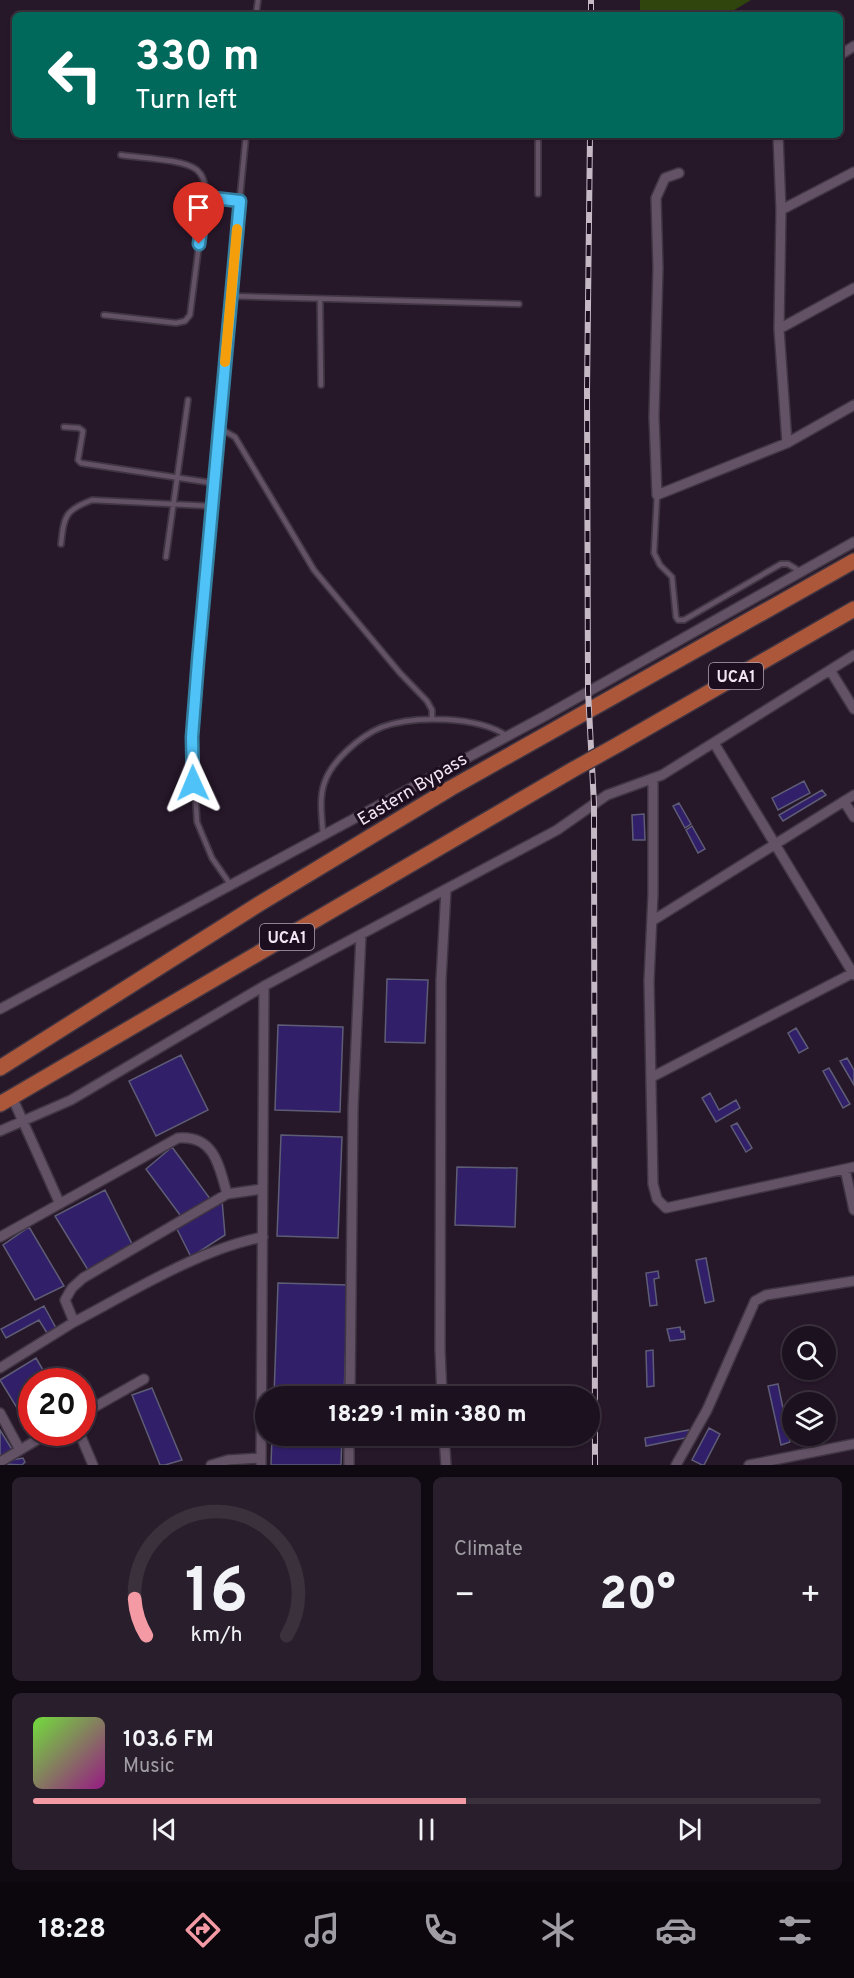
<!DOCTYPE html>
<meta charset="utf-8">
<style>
:root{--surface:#1c111f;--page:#291f2c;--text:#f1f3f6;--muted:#a09da4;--line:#3a313d;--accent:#f49aa5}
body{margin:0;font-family:Overpass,sans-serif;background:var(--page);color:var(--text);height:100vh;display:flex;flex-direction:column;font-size:22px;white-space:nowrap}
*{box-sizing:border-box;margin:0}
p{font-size:20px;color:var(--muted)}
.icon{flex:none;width:33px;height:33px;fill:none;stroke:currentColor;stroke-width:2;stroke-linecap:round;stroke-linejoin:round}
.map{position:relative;height:1465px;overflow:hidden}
.sheet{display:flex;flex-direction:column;gap:12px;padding:12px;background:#0f0911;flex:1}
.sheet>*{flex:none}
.banner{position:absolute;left:12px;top:12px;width:831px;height:126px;border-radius:9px;box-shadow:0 2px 4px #0004,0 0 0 2px var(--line);background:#00695c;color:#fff;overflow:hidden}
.controls{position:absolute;left:782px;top:1326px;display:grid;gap:12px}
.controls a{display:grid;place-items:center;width:54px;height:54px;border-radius:50%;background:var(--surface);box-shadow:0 2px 4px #0004,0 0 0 2px var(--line);font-size:30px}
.speed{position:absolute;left:18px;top:1368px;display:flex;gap:12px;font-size:30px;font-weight:700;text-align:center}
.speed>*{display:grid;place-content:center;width:78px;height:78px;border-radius:50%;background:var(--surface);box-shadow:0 2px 4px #0004,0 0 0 2px var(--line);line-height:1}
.speed .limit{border:9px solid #d22;background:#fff;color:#111}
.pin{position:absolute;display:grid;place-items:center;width:51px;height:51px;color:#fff;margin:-62px -26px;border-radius:50% 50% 50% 0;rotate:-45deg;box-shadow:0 0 6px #0007}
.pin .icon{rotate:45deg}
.me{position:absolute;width:66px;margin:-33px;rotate:359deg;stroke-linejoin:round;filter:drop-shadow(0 0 4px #0008)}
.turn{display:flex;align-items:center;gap:21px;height:126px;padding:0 24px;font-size:27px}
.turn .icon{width:78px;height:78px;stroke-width:2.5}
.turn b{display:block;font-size:42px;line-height:51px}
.big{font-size:45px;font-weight:800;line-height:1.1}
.sheet .card{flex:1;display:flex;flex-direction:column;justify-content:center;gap:9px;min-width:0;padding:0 21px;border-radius:9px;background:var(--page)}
.sheet .dial{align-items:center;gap:0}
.dial svg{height:156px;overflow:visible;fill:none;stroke:var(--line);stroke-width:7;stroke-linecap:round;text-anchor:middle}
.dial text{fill:var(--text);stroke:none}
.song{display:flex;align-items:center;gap:18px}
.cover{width:72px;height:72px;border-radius:9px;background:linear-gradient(135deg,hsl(100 70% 55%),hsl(310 70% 35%))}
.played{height:6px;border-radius:3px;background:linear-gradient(90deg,var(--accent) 55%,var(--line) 55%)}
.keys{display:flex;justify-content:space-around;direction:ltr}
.heat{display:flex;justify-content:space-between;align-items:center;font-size:33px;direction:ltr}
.sheet .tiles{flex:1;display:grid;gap:12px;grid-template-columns:1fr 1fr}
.card:last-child{grid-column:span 2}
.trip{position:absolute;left:255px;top:1386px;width:345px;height:60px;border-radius:30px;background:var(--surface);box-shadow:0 2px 4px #0004,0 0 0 2px var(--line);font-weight:800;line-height:60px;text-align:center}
.tab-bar{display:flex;height:96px;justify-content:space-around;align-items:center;background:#0b070c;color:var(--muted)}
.tab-bar .icon{width:42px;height:42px}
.tab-bar .on{color:var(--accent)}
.tab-bar b{font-size:27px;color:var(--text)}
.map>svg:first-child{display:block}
</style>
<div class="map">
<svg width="854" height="1465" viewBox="0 0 854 1465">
<rect width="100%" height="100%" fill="#261729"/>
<!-- green -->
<path fill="#30440e" d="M640 0H751L726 15H640Z"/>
<!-- building -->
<path fill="#311f69" stroke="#5e5d75" stroke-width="1.5" d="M804 781 810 793 778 810 772 798Z
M822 790 826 795 783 821 779 815Z
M679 803 691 824 685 828 673 806Z
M644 814 645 840H633L632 815Z
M692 826 705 849 698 853 686 830Z
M387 979 428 980 425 1043 385 1042Z
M278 1025 343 1027 340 1112 275 1110Z
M796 1028 808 1048 799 1053 788 1033Z
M181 1055 208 1110 156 1136 129 1081Z
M847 1058 854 1070V1085L840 1061Z
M829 1068 850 1104 843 1108 823 1071Z
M710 1093 719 1110 736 1100 740 1108 716 1122 702 1098Z
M737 1123 752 1148 746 1152 731 1126Z
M281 1135 342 1137 338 1238 277 1236Z
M172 1147 211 1200 183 1219 146 1169Z
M457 1167 517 1168 515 1227 455 1225Z
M105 1190 132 1244 88 1270 55 1216Z
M222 1200 225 1235 191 1257 176 1227Z
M29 1227 64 1286 35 1300 3 1245Z
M706 1258 714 1301 705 1303 696 1260Z
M658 1271 659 1278 654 1279 657 1305 650 1306 646 1273Z
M278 1283 348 1285 344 1396H274Z
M44 1306 56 1328 47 1333 39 1320 6 1338 1 1329Z
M680 1327 681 1332 684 1331 685 1339 670 1341 667 1329Z
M653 1350 654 1386 647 1387 646 1351Z
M36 1358 50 1382H32L31 1431 0 1380Z
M778 1384 790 1442 781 1445 768 1386Z
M152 1388 182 1460 165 1465H160L132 1395Z
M709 1428 720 1434 704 1465H702L692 1460Z
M0 1430 13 1451 0 1459Z
M689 1430 690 1437 646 1446 645 1438Z
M272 1436H342L341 1465H271Z
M23 1458 25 1462 22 1465 4 1464 12 1460Z"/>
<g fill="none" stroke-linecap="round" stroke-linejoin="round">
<!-- service casing -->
<g stroke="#403542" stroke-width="8">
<path id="service" d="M256 15 258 0
M538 135V194
M205 197 240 201
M231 296 519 304
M320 299 321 385
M104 315 176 323 185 321 190 315 205 197C206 187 205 177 197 170 184 159 139 158 121 155
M64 427 79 428 83 431 78 460 81 463 213 483
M219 428 235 437 314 570 400 673 427 701 432 710V719
M657 495 654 553 660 565 672 577 676 617 678 620H684L781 564H788L801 572
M61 544C64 516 65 510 92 500L210 506
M166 557 188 400
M323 834C322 818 319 799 324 784 331 761 360 736 382 727 414 715 478 716 507 736
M230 884 212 858 197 822 192 737 210 506 246 135"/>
</g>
<!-- minor casing -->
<g stroke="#403542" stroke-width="12">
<path id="minor" d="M840 55 854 46
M778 135 781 210 779 329
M679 173 665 178 656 198 658 268 654 417 657 495 787 443 854 405
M781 210 854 172
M787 443 779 329 854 288
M830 670 854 709
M714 743 854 975
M653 778V894L649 981 653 1184 657 1199 666 1208 854 1167
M844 801 854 817
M652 921 854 795
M0 1009 545 716 854 542
M652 1077 853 973
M12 1097 60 1204
M0 1131 71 1100 264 986 557 830 607 795 662 775 854 655
M845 1169 854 1210
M0 1237 178 1138C214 1135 219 1165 227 1194
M74 1322C131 1292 200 1249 263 1237
M0 1368 74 1322 65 1300 72 1288 83 1278 227 1194 262 1189
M350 1396 353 1108 361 935
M442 1396 440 1349 441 980 446 890
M0 1413 20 1450
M82 1414 144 1379
M79 1432 93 1465
M444 1436 446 1465
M0 1462 50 1432
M211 1465 228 1460 261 1458
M261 1465 264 986
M349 1465V1436
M676 1465 707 1410 755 1301 766 1295 854 1281
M749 1465 854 1444"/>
</g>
<!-- primary casing -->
<g stroke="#403542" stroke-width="18">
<path id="primary" d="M619 744 854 609
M0 1068 259 904 451 788 854 561
M0 1104 574 769"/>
</g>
<!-- service -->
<use href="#service" stroke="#635166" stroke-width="4.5"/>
<!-- minor -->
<use href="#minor" stroke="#635166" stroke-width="9"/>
<!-- primary -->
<use href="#primary" stroke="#ac573a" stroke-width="15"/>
<!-- rail casing -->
<g stroke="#c5b9c6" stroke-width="6">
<path id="rail" d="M591 15V0
M590 135 587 391 588 691 594 804 595 1465"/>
</g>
<!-- rail -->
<use href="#rail" stroke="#1d0e1f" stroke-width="4" stroke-dasharray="11" stroke-linecap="butt"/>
<!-- primary-bridge casing -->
<g stroke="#403542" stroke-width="18" stroke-linecap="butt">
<path id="primary-bridge" d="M574 769 619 744"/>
</g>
<!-- primary-bridge -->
<use href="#primary-bridge" stroke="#ac573a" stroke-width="15"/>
</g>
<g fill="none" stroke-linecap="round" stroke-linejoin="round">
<!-- route casing -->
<g stroke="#337fa1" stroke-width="15">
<path id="route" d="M193 783 192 737 198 661 240 201 205 197 199 244"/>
</g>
<!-- route -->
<use href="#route" stroke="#4fc3f7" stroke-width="10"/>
<!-- slow -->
<path stroke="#f59e0b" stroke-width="10" d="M225 362 237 229"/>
</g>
<g text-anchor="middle" stroke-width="6" stroke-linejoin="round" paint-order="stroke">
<!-- shield labels -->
<g fill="#1d0e1f" stroke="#b1a4b2" stroke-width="1.5">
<rect x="709" y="663" width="54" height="26" rx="4.5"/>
<rect x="260" y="924" width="54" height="26" rx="4.5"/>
</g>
<g font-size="16" font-weight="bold" fill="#f0e5f1">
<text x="736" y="682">UCA1</text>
<text x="287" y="943">UCA1</text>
</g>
<!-- street labels -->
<g font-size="18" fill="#f0e5f1" stroke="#1d0e1f">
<text transform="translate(412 789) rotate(-31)" y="6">Eastern Bypass</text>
</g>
</g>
</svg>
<div class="controls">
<a><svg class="icon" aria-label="search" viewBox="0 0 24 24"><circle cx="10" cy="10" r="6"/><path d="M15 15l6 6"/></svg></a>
<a><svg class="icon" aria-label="layers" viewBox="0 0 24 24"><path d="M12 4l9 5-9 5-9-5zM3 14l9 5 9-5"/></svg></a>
</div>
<div class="speed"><div class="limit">20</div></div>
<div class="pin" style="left:199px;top:244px;background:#d93025"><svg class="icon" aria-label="arrive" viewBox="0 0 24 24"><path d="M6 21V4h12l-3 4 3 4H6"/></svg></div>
<svg class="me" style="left:193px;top:783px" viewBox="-20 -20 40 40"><path d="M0-17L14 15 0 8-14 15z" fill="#4fc3f7" stroke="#fff" stroke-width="4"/></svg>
<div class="trip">18:29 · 1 min · 380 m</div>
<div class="banner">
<div class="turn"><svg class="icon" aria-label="left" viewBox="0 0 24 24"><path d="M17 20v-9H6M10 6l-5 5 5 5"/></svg><div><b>330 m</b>Turn left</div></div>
</div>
</div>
<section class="sheet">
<div class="tiles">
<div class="card dial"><svg viewBox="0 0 100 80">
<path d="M14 69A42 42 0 1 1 86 69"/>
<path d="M14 69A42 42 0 0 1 8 50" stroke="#f49aa5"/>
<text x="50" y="56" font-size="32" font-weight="700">16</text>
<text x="50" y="72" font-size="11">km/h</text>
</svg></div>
<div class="card"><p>Climate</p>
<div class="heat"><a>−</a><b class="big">20°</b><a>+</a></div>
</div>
<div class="card">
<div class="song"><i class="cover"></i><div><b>103.6 FM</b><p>Music</p></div></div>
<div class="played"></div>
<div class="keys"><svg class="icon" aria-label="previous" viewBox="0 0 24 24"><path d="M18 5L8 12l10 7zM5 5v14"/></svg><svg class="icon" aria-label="pause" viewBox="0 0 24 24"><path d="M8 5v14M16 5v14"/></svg><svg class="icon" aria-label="next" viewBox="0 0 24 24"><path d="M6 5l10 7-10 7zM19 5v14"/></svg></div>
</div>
</div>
</section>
<nav class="tab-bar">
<b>18:28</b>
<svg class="icon on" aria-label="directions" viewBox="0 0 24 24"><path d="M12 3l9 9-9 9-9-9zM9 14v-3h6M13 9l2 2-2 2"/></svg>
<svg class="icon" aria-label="music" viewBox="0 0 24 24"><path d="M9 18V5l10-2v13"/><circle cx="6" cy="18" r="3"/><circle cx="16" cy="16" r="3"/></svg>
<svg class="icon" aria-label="phone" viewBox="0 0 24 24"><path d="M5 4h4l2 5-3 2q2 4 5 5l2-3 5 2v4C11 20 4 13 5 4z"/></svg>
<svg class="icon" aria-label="climate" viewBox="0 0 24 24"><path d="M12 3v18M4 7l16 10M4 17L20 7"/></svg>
<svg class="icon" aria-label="car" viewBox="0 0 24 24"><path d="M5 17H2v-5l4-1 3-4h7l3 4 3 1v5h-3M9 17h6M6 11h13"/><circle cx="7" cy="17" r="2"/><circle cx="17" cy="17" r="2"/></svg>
<svg class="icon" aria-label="filters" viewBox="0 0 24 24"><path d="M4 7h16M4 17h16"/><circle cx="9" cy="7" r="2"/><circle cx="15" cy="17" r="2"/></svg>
</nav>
